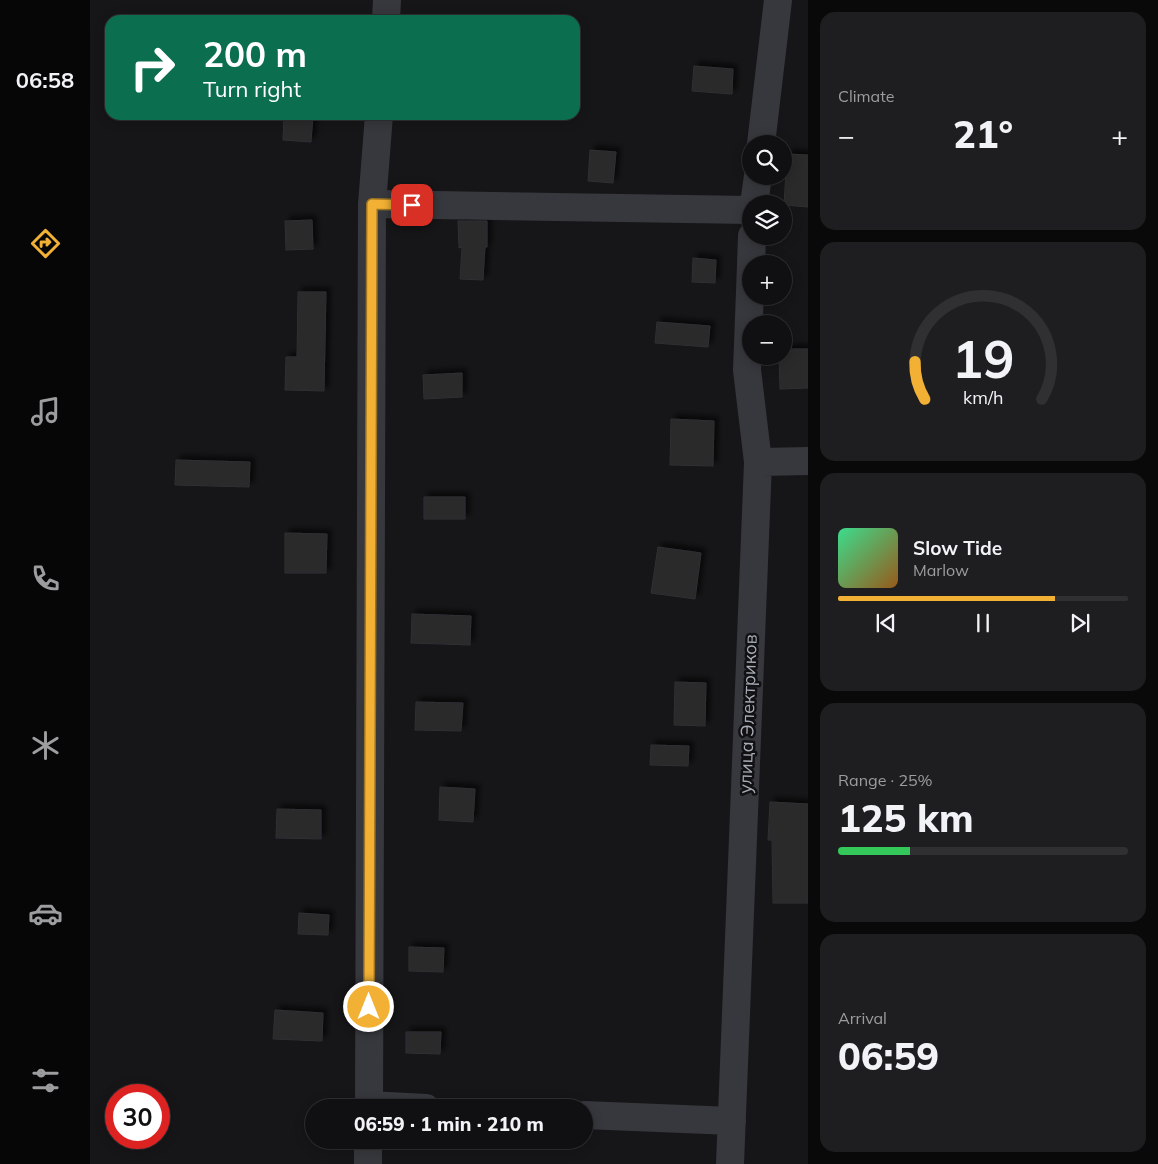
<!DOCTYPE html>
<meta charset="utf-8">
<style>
:root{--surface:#101012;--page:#1e1e20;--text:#f1f3f6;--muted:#9c9d9f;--line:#303032;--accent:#f2b134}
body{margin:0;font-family:Mulish,sans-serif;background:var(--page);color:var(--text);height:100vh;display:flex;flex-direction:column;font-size:19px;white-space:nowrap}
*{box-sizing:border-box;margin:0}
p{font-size:16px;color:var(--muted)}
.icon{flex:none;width:28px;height:28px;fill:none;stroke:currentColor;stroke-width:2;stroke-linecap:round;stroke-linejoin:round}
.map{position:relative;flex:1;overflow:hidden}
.details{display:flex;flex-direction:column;gap:12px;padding:12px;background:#09090a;width:350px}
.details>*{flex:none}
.guide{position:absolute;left:15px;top:15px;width:475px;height:105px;border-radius:15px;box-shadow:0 2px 12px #0003,0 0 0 1px var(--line);background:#0b6e4f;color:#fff;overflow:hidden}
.controls{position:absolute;left:652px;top:135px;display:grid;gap:10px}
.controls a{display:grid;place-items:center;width:50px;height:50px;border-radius:50%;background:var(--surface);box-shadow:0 2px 12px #0003,0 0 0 1px var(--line);font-size:25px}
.speed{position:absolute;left:15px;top:1084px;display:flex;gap:10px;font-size:25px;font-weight:700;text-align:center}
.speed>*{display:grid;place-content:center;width:65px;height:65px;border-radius:50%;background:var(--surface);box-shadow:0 2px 12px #0003,0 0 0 1px var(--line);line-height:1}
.speed .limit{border:8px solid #d22;background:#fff;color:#111}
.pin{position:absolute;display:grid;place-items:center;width:42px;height:42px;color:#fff;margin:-21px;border-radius:10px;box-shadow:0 2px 8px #0006}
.me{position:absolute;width:55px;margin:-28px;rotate:0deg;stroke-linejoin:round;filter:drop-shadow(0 0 4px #0008)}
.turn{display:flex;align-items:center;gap:18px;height:105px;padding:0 15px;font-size:22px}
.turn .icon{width:65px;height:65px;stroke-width:2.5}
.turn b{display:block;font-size:35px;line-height:42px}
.big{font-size:38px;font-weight:800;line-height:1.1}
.details .tile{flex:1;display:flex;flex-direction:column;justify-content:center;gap:8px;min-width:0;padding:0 18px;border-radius:15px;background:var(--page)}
.details .dial{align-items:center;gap:0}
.dial svg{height:130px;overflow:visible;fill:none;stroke:var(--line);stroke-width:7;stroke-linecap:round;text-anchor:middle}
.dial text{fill:var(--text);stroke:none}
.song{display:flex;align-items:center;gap:15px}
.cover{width:60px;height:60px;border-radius:8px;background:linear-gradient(135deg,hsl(150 70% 55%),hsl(30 70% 35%))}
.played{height:5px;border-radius:2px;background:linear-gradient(90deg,var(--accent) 75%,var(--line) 75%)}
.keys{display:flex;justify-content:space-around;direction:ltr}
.heat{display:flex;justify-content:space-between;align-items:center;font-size:28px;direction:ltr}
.charge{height:8px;border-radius:4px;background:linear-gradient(90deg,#34c759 25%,var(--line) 0)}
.trip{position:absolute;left:215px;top:1099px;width:288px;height:50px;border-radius:25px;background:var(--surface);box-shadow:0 2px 12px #0003,0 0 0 1px var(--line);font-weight:800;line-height:50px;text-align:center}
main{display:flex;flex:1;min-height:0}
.tab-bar{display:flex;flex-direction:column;width:90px;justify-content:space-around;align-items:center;background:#060607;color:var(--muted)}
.tab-bar .icon{width:35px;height:35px}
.tab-bar .selected{color:var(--accent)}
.tab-bar b{font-size:22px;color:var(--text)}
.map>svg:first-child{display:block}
</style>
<main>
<nav class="tab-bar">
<b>06:58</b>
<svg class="icon selected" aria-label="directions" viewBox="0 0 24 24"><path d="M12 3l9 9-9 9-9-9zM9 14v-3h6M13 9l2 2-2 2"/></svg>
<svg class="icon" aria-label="music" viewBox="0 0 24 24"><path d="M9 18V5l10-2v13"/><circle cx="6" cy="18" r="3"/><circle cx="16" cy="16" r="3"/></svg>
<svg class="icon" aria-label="phone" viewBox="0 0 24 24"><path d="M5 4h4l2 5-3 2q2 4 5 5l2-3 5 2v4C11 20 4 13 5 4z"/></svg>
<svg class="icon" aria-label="climate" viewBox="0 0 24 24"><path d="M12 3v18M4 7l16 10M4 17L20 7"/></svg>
<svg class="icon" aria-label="car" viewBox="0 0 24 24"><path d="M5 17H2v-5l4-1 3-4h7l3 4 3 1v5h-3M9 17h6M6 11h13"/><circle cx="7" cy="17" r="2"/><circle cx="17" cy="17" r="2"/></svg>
<svg class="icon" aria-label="filters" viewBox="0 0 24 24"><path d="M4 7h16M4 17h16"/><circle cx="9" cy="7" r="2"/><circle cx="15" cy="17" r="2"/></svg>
</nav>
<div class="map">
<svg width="718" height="1164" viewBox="0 0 718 1164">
<defs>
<filter id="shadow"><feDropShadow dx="4.5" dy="-4.5" stdDeviation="2.5" flood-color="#0009"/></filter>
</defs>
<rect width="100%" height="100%" fill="#161618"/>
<!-- building -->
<path fill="#29292c" stroke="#303034" filter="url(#shadow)" d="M604 66 643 69 642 94 602 91Z
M194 115H223L221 142 193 140Z
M500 150 526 152 523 183 498 181Z
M697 154 718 155V207L694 205Z
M222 220 223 249 196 250 195 221Z
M368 221H397V247H395L393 280 370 279 372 247 369 248Z
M603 258 626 260 625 283 602 282Z
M208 292H236L234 391 195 390 196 357H207Z
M567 322 620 326 618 347 565 343Z
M694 349H718V388L690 389 689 356H694Z
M372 373V397L334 399 333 375Z
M581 419 624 421 623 466 580 465Z
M86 460 160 462 159 487 85 485Z
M334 497H375V519H334Z
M195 533 237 534 236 573H195Z
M568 547 611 553 605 599 561 593Z
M322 614 381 616 380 645 321 643Z
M585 682 616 683 615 726 584 725Z
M326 702 373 703 371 731 325 730Z
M561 745 599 746 598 766 560 765Z
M350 787 385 789 383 822 349 820Z
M680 802 718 804V903H683L682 840H678Z
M187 809 231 810V839L186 838Z
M209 913 239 915 238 935 208 934Z
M319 947 354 948 353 972 319 971Z
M185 1010 233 1013 232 1041 183 1039Z
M316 1032H351L350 1054 316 1053Z"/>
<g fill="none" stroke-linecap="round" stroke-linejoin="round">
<!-- minor -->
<path stroke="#37383d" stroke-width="28" d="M296 20 297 0
M671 144 688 0
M282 204 661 210
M664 204 668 176
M661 264 662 236
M668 462 718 461
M279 1105 336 1108
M279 1108 282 204 289 115
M494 1115 642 1121
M278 1164V1140
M640 1164 668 462 657 370 661 265"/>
</g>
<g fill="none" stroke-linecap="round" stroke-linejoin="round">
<!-- route casing -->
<g stroke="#9d7322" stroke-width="12">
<path id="route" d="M279 1007 282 204 322 205"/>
</g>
<!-- route -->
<use href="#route" stroke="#f2b134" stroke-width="9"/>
</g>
<g text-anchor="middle" stroke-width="5" stroke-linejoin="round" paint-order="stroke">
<!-- street labels -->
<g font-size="18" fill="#a8adb8" stroke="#111113">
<text transform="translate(658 714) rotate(-88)" y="6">улица Электриков</text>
</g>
</g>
</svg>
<div class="controls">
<a><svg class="icon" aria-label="search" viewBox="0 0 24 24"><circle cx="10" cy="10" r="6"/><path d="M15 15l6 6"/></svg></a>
<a><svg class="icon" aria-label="layers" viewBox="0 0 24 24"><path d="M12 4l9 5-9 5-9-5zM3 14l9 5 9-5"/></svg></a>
<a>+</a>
<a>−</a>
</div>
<div class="speed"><div class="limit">30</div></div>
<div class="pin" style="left:322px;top:205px;background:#d93025"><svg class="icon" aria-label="arrive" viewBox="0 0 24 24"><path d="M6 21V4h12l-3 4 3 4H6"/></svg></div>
<svg class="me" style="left:279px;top:1007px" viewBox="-20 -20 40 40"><circle r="17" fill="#f2b134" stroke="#fff" stroke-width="3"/><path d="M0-11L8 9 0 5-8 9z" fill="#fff"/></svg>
<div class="trip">06:59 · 1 min · 210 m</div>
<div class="guide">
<div class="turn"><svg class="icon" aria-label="right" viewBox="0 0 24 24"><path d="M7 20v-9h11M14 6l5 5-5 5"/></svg><div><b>200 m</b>Turn right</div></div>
</div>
</div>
<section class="details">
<div class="tile"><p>Climate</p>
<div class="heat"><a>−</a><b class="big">21°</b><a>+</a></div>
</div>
<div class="tile dial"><svg viewBox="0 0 100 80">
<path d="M14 69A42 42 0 1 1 86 69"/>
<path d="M14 69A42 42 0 0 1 8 46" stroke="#f2b134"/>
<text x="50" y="56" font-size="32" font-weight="700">19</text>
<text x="50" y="72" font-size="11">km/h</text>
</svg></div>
<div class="tile">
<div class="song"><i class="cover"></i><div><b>Slow Tide</b><p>Marlow</p></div></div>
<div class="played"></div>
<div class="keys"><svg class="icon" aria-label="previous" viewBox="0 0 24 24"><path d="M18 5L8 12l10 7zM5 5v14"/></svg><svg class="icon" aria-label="pause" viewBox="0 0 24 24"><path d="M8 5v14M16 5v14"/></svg><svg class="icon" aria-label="next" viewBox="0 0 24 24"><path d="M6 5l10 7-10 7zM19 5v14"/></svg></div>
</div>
<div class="tile"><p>Range · 25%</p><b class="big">125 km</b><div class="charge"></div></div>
<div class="tile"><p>Arrival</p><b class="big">06:59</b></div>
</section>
</main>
